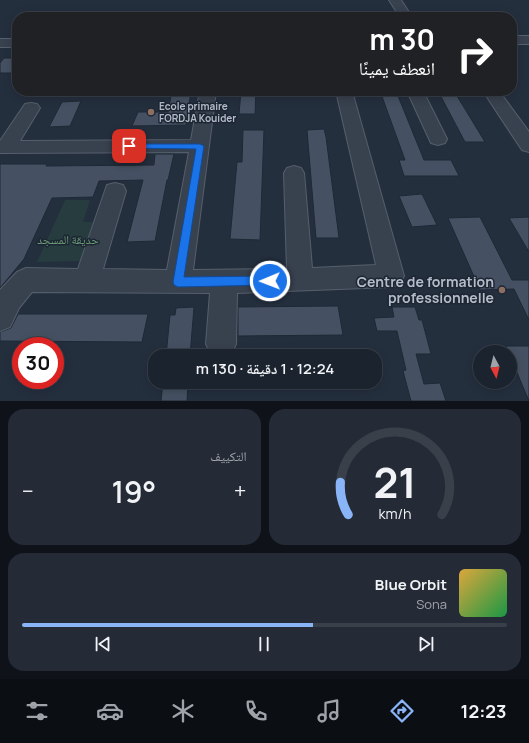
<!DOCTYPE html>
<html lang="ar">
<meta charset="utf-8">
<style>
:root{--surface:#1b232e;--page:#242b36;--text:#f1f3f6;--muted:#a0a4aa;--line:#39404a;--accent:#8ab4f8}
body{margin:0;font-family:Manrope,"Noto Naskh Arabic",sans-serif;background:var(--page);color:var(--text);direction:rtl;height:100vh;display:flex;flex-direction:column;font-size:15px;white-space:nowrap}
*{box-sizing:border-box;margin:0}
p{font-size:13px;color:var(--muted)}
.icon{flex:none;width:22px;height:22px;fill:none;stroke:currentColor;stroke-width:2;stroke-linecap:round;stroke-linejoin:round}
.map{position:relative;height:401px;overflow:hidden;direction:ltr}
.sheet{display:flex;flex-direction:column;gap:8px;padding:8px;background:#0f1319;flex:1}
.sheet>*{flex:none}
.banner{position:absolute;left:12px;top:12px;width:505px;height:84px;border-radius:16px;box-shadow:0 2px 10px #0003,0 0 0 1px var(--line);direction:rtl;background:#202124;color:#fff;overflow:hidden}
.needle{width:26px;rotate:173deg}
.fabs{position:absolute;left:473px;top:345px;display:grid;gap:8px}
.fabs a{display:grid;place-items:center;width:44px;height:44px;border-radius:50%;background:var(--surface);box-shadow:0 2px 10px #0003,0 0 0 1px var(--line);font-size:20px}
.speed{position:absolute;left:12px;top:337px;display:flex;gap:8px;font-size:20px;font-weight:700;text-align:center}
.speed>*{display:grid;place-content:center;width:52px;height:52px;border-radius:50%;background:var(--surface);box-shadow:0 2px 10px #0003,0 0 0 1px var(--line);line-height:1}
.speed .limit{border:6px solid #d22;background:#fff;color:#111}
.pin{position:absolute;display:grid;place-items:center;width:34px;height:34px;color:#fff;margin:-17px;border-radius:8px;box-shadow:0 2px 6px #0006}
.me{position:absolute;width:44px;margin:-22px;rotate:269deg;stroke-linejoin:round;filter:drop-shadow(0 0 3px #0008)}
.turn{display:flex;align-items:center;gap:14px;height:84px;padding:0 16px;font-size:18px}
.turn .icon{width:52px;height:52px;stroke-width:2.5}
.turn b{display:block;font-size:28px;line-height:34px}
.big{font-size:30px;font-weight:600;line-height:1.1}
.sheet .widget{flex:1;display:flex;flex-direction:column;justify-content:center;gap:6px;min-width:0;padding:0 14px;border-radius:16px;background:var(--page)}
.sheet .dial{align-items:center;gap:0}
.dial svg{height:104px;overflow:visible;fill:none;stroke:var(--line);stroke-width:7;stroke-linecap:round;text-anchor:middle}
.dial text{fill:var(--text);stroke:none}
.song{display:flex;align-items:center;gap:12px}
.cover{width:48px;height:48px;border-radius:6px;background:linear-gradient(135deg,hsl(40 70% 55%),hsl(140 70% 35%))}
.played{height:4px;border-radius:2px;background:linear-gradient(90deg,var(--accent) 60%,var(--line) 60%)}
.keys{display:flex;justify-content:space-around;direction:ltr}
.heat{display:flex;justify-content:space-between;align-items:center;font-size:22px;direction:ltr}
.sheet .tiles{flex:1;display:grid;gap:8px;grid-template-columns:1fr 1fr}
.widget:last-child{grid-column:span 2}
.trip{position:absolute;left:148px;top:349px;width:234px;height:40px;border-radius:16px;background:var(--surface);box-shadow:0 2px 10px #0003,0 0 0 1px var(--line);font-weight:600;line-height:40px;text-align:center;direction:rtl}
.menu{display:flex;height:64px;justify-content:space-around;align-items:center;background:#0b0e12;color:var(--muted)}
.menu .icon{width:28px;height:28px}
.menu .active{color:var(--accent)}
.menu b{font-size:18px;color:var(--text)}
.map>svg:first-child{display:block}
</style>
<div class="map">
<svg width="529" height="401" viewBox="0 0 529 401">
<rect width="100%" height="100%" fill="#242f3e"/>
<!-- green -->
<path fill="#263c3f" d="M65 200H90L83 222H95L82 261 37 262Z"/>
<!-- building -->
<path fill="#455162" stroke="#1f2835" d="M4 58H17V73H0V63Z
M172 91H191L186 125 132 126 138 112H168Z
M241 91H256L255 114H239Z
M380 91H396L424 160H451L459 176H404L399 160H405Z
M438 91H454L485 142H465Z
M81 101 70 126 49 127 62 102Z
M324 129 326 137 339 238H316L307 130Z
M243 130H264L260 240 230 239 237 162H242Z
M155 154H174L168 180H167L155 241 127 242 143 180 99 181 93 197 52 198 24 259 0 288V164H47L46 166 154 165Z
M422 194 437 225 412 227 399 196Z
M480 217 512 280H529V320L514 289 480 290 448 218Z
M529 217V252L509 218Z
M338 306 343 335 238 336V307Z
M194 307 190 356H166L170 315H175L176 308Z
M392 307H415L419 320H422L431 354H416L424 384 440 383 446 401H411L403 371 406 370 397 331H377L374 318 394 317Z
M18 314H148L142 342 0 341V332L11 328Z
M506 346H529V401L510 356V352H508Z
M163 382H188L187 401H161Z"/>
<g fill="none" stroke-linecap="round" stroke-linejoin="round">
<!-- minor casing -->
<g stroke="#565f6c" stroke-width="2">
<path id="minor" d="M389 0H401L412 17H400Z
M512 36H529V44H512Z
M0 39H17V47H0Z
M200 91H216L193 270 287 269 284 173 287 168 294 166 301 168 304 173 312 268 376 265 336 91H352L404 276 400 284 391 287 237 293 236 344 231 354C225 357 217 357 211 354L206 344 210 293 32 292 19 308 10 327 0 331V290L17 272 26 268 78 269 107 185 115 183 123 185 126 191 103 269 167 270 189 152 0 153V141L25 104 31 103 37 104 40 108 20 141 191 140Z
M407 91H423L447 139 445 143 438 145 431 143Z
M483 91H499L529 132V152L522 150Z"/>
</g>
<!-- minor -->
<use href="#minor" fill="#38414e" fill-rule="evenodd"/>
</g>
<!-- route -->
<path fill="#1a73e8" stroke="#114b97" d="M129 144H200L204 146 184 277 270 276 274 277 275 281 274 284 270 285 178 287 174 285 173 282 196 149 126 148 125 146Z"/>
<!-- markers -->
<g fill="#8d6e63" stroke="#1d2633" stroke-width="1.5">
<circle cx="151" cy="112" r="4"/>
<circle cx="502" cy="290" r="4"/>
</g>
<g text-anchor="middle" stroke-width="3" stroke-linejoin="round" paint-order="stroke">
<!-- far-poi labels -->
<g font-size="10" font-weight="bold" fill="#b4bcc9" stroke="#1d2633" text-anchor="start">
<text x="159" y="110">Ecole primaire<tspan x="159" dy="12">FORDJA Kouider</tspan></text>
</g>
<!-- park labels -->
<g font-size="12" fill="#6b9a76" stroke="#1d2633">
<text x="68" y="244">حديقة المسجد</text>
</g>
<!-- near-poi labels -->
<g font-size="14" font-weight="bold" fill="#b4bcc9" stroke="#1d2633" text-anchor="end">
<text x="494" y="287">Centre de formation<tspan x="494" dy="16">professionnelle</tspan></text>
</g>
</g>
</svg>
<div class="fabs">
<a><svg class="needle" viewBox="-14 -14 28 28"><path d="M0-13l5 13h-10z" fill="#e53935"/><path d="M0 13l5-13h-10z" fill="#a0a4aa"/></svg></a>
</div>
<div class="speed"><div class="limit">30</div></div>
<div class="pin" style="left:129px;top:146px;background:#d93025"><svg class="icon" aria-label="arrive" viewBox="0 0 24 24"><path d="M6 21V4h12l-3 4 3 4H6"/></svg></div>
<svg class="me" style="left:270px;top:281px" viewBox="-20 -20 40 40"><circle r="17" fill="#1a73e8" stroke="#fff" stroke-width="3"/><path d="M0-11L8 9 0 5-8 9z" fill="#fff"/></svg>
<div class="trip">12:24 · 1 دقيقة · 130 m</div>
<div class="banner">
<div class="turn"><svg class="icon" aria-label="right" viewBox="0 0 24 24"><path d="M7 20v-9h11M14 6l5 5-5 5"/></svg><div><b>30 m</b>انعطف يمينًا</div></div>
</div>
</div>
<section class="sheet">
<div class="tiles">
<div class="widget dial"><svg viewBox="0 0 100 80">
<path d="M14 69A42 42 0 1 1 86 69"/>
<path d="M14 69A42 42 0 0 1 8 44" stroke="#8ab4f8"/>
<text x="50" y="56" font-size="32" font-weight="700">21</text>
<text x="50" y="72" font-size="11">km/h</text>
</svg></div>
<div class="widget"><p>التكييف</p>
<div class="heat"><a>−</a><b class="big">19°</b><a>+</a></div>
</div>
<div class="widget">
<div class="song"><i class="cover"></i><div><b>Blue Orbit</b><p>Sona</p></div></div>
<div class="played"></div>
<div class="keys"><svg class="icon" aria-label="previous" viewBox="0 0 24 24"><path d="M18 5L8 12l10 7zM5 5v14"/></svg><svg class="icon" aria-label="pause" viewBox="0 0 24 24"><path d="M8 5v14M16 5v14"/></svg><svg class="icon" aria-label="next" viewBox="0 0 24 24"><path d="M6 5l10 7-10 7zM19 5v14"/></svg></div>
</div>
</div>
</section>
<nav class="menu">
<b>12:23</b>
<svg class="icon active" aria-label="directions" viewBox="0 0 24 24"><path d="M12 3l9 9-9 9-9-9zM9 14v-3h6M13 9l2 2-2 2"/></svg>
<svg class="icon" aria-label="music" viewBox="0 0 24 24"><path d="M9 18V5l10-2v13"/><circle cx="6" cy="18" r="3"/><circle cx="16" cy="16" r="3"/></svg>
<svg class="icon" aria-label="phone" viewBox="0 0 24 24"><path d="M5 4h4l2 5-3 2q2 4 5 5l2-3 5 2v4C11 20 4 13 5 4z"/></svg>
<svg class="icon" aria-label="climate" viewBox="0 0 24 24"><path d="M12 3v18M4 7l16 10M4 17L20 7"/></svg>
<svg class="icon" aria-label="car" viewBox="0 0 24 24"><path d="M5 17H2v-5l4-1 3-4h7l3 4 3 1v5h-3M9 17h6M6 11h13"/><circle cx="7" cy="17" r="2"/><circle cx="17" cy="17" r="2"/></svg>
<svg class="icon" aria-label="filters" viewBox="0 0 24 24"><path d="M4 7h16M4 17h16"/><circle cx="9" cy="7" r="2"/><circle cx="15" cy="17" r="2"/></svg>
</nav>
